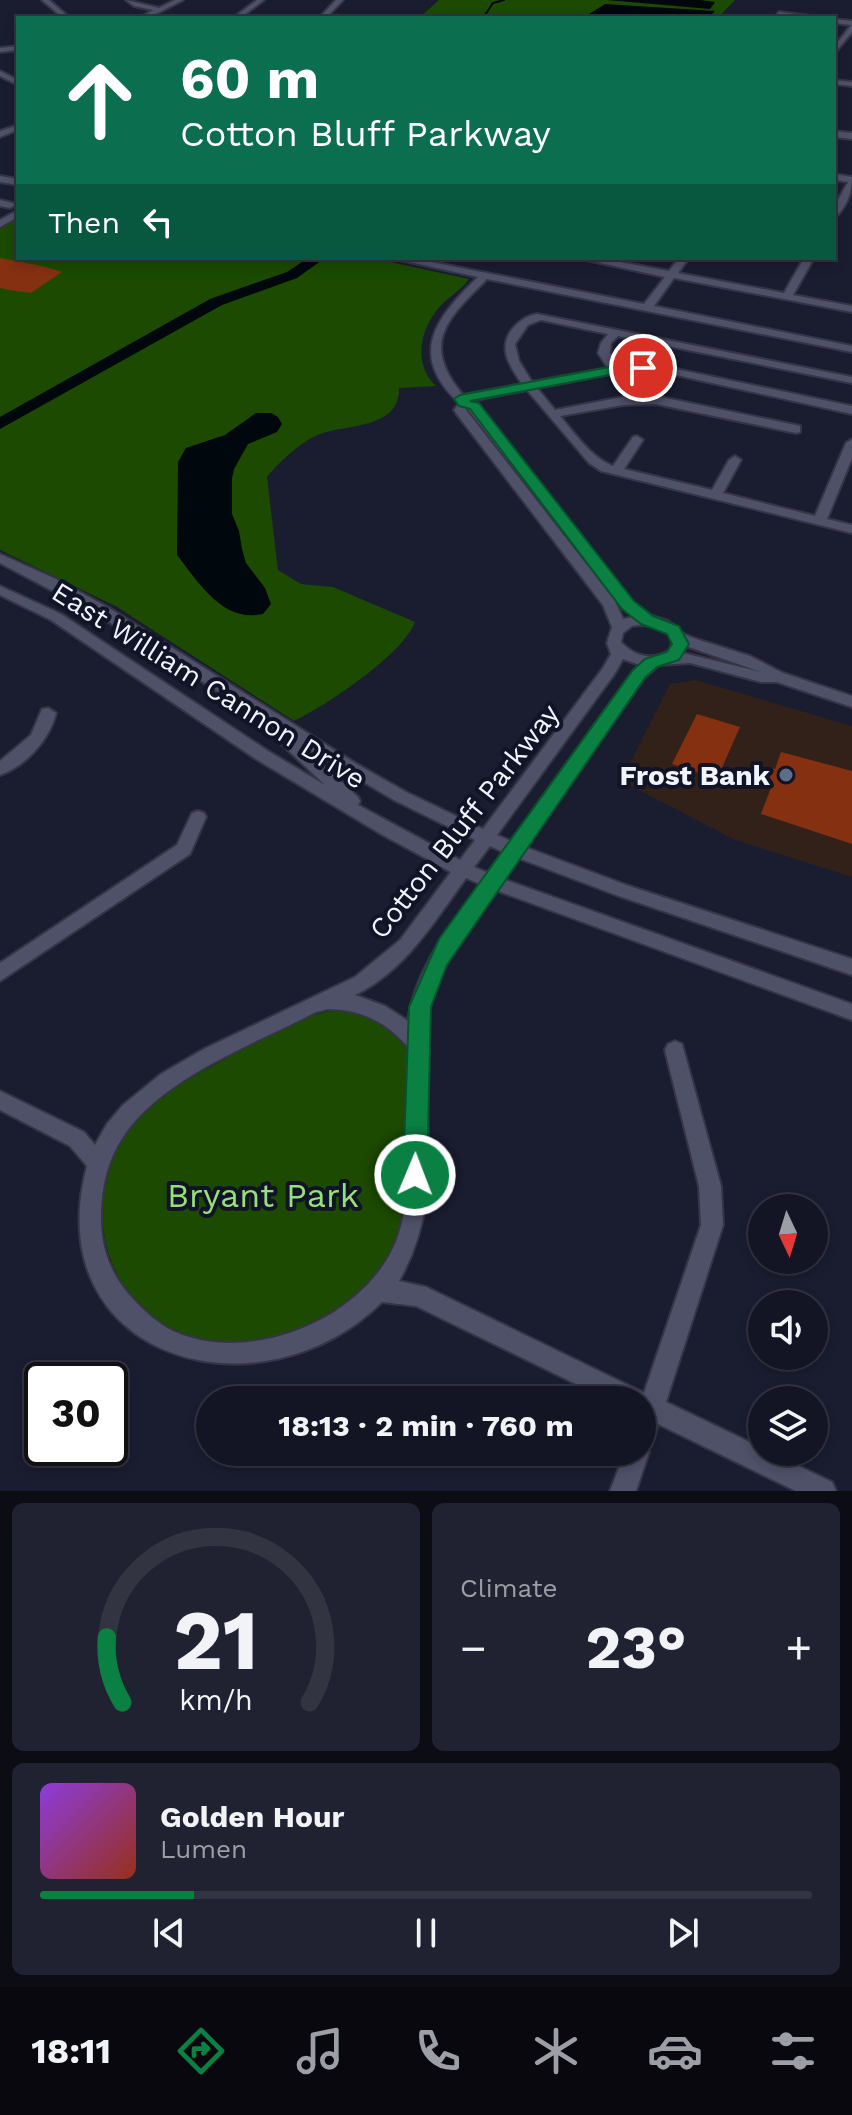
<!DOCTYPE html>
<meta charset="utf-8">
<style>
:root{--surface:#141524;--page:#212231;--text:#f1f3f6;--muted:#9d9fa6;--line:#333441;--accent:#0b8043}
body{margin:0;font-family:"Work Sans",sans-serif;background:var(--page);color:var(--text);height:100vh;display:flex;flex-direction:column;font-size:30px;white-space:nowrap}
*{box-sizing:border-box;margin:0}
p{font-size:26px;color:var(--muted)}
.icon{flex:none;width:44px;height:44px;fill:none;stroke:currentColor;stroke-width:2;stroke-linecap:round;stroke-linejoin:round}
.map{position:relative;height:1491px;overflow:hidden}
.side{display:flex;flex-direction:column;gap:12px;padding:12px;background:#0b0c14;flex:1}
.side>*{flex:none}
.hud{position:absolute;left:16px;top:16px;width:820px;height:244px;border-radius:0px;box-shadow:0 4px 12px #0003,0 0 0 2px var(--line);background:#0b6e4f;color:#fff;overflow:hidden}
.needle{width:52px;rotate:176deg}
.fabs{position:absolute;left:748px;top:1194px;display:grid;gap:16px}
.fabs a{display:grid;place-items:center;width:80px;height:80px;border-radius:50%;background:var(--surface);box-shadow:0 4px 12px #0003,0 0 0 2px var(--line);font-size:40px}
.speed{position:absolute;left:24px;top:1362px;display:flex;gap:16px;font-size:40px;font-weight:700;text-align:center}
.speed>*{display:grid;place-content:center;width:104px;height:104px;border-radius:50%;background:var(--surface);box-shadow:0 4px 12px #0003,0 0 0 2px var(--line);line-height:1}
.speed .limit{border:4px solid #111;border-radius:12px;background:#fff;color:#111}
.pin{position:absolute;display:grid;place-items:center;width:68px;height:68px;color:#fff;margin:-34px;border:4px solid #fff;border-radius:50%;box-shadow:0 2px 8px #0007}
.me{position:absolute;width:88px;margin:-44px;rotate:1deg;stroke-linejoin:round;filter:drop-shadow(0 0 6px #0008)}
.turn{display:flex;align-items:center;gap:28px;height:168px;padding:0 32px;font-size:36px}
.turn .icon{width:104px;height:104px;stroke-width:2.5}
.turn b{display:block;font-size:56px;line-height:68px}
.then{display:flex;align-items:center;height:76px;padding:0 32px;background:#0003;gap:16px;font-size:30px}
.big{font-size:60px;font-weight:700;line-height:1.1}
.side .tile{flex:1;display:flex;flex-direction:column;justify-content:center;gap:12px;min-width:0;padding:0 28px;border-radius:12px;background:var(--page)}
.side .dial{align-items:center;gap:0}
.dial svg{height:208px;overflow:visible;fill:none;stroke:var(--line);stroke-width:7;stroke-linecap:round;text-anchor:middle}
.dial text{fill:var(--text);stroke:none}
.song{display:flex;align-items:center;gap:24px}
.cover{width:96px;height:96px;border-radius:12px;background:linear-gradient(135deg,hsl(270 70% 55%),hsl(10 70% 35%))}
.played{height:8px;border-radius:4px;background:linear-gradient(90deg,var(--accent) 20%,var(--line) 20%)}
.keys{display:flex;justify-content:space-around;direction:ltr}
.heat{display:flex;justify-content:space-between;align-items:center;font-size:44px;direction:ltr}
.side .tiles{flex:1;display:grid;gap:12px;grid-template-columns:1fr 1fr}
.tile:last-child{grid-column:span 2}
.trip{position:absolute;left:196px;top:1386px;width:460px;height:80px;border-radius:40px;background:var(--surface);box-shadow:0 4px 12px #0003,0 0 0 2px var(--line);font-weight:700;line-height:80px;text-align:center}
.tabs{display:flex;height:128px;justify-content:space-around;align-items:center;background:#08080e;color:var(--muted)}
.tabs .icon{width:56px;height:56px}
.tabs .on{color:var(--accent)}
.tabs b{font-size:36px;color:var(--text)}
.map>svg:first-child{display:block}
</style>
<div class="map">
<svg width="852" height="1491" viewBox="0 0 852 1491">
<rect width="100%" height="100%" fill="#1a1c30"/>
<!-- commercial -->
<path fill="#322119" d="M696 680 852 726V877L735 840 621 781 670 684Z"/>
<!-- green -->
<path fill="#1b4a00" d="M439 0H735L718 18H419Z
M18 218V258H372L469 279C460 292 446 298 437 310 419 333 414 365 436 386L399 388C400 429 347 424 320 434 302 441 279 462 267 477L278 570 301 584 333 587 415 622C404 654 324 707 294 721L117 607 0 550V229Z
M348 1008C371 1018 401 1025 411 1051 414 1059 408 1110 408 1123 407 1163 414 1217 393 1254 385 1268 370 1291 357 1302 351 1307 342 1310 336 1314 280 1345 203 1358 148 1317 128 1303 109 1262 105 1239 86 1133 147 1102 227 1058 269 1035 299 1014 348 1008Z"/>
<!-- water -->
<path fill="#00070d" d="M607 0H700L715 2 710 9Z
M605 4 715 11 708 18H583Z
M256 413H271L278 417 282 424 277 432 248 444 234 469 232 478V514L239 531 242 549 246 563 265 588 271 604 263 614C223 623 199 583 177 555L178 462 186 448 225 435Z"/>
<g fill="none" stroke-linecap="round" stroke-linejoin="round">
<!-- stream -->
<path stroke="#00070d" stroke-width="2" d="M483 18 493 3 504 0"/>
<!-- river -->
<path fill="#00070d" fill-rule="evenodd" d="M308 258H325L297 278 222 305 0 429V417L210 299 287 272Z"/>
</g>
<!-- building -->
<path fill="#843011" d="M0 258 42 266 62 272 31 293 9 290 0 288Z
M697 714 740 727 717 779 672 764Z
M781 752 852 771V844L761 814 772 785 764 782 770 767 775 769Z"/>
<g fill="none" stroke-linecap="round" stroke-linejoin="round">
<!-- minor casing -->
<g stroke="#353546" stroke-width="4">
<path id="minor" d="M42 0H49L70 18H63Z
M126 0 159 8 175 0H183L148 18H140L153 10 134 6Z
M257 0H264L240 18H233Z
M336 0H343L326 18H319Z
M779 12 810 16 813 18 777 15Z
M834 19 852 21V32L834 54V47L851 25 834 23Z
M18 46V50L0 52V48Z
M0 71 18 80V85L0 76Z
M834 80 852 82V86L834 84Z
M18 125V130L0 137V131Z
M834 131 852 133V139L834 137Z
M834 174 852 177C852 192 846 209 834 218V207L848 182 834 180Z
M0 176 18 179V185L0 182Z
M0 200 13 203 15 205 10 208 0 206Z
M18 210V217L0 227V220Z
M391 258H411L644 304 665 277 577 258H598L669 271 679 258H689L678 273 784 293 804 258H814L793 295 852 306V312L674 278 654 306 852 346V352L487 279C447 319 420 343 463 395L522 384C509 365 496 346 515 326 522 319 527 316 537 314L852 377V383L618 336 611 343 610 353 618 366 643 365 676 369 852 406V414L676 375 643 371 615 373 537 388 555 410 623 397 656 396 800 426V432L796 433 656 404 623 405 560 416C575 434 592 458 613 466L633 437 637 436 643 440 624 469 712 490 729 460 735 456 741 460 723 493 815 516 846 443 852 439V458L827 519 852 525V533L601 471 589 463 527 390 470 401 478 404 633 602 652 616 668 621 684 634 696 639 750 656 783 673 852 696V707L777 682H761L690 663 659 665 644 678 525 847 629 886 852 959V975L616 895 518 858 503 879 852 1004V1020L495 890C469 926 439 962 430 1006 426 1025 426 1043 426 1061 425 1142 441 1207 399 1281L426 1287 644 1393 701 1225 699 1186 665 1050 668 1044 675 1041 682 1044 721 1186 723 1225 666 1402 762 1448V1452H769L832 1482 836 1491H796L658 1424 651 1446 647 1447 649 1452 636 1491H610L625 1452H642V1400H609L416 1306 382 1302C259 1423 36 1359 87 1166L70 1146 0 1110V1091L84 1132 95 1145 107 1124 123 1105 161 1074 204 1049 355 977 400 940 451 872 381 834 256 759 51 620 0 595V586L61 614 268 751 325 785 273 736 271 732 275 728 98 615 0 563V554L58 580 109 608 355 763 406 792 483 829 603 668 611 654 607 643 612 627 603 605 456 413 454 410 459 403C407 354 436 318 478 277ZM541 320 608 334 601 343 598 353 608 368 532 382 519 361 515 344 528 325ZM467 408 623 608 634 617 623 619 615 601 466 410ZM640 625C654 625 664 628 673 639L670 650C653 661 635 657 621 642L623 633 632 626ZM686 646 761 672 683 653ZM623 659 640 665 634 670 511 841 497 835 615 673ZM304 747 394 800 475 840 460 860 358 805 360 801 358 797ZM490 846 503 852 488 873 474 867ZM466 878 480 884C450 926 415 969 408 1021L385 1006 355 995C405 971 434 922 466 878ZM328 1009C361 1010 385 1021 407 1046 406 1103 417 1193 395 1244 362 1320 249 1366 173 1331 159 1324 146 1313 135 1301 111 1277 100 1248 101 1214 102 1178 111 1148 136 1120 180 1071 258 1042 316 1012Z
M48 708 56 713C50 739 26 766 0 775V761L31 735 42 709Z
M198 811 204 813 206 817 190 854 0 981V963L177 845 192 813Z"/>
</g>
<!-- minor -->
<use href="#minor" fill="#4f5169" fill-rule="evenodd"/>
</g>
<!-- route -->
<path fill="#0b8043" stroke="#07532c" stroke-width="2" d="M648 365V371L615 374 470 401 479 403 634 601 653 616 679 626 689 644 679 660 657 667 645 678 447 965 431 1007 427 1175 424 1183 415 1186 406 1183 403 1175 409 1007 439 939 633 670 645 659 667 652 672 644 667 634 641 624 622 609 470 409 459 406 454 399 460 395 615 366Z"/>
<!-- markers -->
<circle fill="#5c6f8a" stroke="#111326" stroke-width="3" cx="786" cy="775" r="8"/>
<g text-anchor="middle" stroke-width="8" stroke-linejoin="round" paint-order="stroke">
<!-- street labels -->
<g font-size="28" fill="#f1f3ff" stroke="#111326">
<text transform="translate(209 685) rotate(32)" y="10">East William Cannon Drive</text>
<text transform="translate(464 821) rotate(-52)" y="10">Cotton Bluff Parkway</text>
</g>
<!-- poi labels -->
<g font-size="28" font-weight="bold" fill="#f1f3ff" stroke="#111326" text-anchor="end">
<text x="770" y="785">Frost Bank</text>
</g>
<!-- near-park labels -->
<g font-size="34" fill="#96df79" stroke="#111326">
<text x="263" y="1207">Bryant Park</text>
</g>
</g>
</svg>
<div class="fabs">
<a><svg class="needle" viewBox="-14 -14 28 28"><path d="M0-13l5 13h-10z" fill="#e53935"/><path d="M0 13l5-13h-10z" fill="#9d9fa6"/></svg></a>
<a><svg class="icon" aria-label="sound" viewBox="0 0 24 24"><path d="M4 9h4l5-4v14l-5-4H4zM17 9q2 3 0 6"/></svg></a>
<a><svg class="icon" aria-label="layers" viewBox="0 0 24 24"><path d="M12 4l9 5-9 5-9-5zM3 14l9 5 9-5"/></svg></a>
</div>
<div class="speed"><div class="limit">30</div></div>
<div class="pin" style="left:643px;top:368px;background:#d93025"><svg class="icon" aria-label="arrive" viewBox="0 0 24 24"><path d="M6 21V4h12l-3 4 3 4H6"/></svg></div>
<svg class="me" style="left:415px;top:1175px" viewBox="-20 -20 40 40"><circle r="17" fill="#0b8043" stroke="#fff" stroke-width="3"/><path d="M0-11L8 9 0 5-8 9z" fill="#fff"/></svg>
<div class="trip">18:13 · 2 min · 760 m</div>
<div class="hud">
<div class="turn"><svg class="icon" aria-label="ahead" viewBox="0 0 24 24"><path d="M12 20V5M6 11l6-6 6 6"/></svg><div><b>60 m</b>Cotton Bluff Parkway</div></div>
<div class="then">Then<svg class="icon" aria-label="left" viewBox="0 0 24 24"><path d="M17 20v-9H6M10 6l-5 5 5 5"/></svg></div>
</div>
</div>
<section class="side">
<div class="tiles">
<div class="tile dial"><svg viewBox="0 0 100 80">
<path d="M14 69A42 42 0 1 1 86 69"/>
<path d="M14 69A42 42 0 0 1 8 44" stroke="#0b8043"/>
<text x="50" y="56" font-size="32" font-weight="700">21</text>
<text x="50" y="72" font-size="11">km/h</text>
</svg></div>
<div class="tile"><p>Climate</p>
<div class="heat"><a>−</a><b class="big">23°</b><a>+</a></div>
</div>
<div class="tile">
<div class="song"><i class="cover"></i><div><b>Golden Hour</b><p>Lumen</p></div></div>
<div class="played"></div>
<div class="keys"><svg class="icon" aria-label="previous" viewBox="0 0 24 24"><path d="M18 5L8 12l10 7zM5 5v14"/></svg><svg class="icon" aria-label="pause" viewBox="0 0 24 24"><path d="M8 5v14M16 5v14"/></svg><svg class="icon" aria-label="next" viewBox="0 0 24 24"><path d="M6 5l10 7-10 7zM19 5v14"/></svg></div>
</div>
</div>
</section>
<nav class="tabs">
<b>18:11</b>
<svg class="icon on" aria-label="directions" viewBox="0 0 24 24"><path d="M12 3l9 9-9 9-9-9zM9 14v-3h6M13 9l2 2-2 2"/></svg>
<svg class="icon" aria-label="music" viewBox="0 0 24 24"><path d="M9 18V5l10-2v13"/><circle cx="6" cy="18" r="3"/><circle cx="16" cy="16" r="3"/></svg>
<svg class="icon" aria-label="phone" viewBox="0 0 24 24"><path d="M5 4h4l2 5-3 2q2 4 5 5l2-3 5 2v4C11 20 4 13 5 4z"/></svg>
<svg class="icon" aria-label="climate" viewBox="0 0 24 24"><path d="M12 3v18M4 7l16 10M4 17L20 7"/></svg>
<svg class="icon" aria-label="car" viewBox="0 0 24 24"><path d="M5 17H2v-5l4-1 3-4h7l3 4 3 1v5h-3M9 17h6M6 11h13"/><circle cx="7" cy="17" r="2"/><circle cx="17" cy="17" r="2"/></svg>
<svg class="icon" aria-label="filters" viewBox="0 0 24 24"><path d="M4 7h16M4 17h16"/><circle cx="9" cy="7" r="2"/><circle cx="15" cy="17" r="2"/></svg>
</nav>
